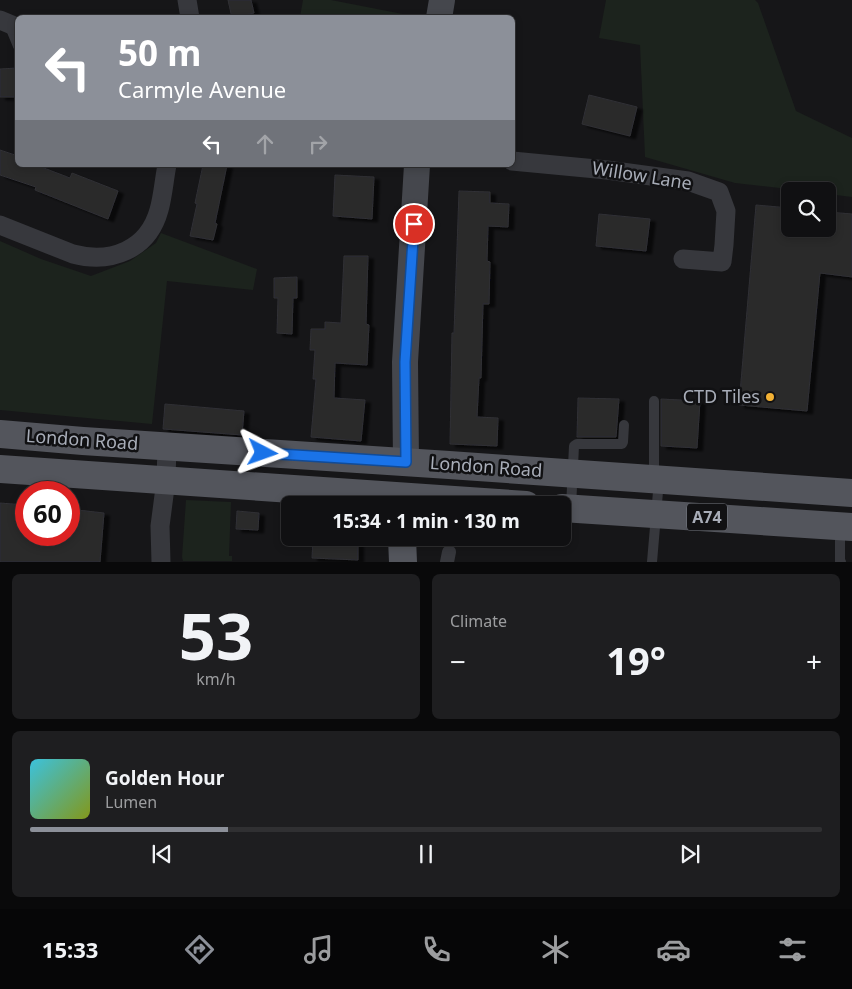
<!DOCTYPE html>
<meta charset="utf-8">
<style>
:root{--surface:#101012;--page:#1e1e20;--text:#f1f3f6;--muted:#9c9d9f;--line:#303032;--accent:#8c9099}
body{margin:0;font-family:"Noto Sans",sans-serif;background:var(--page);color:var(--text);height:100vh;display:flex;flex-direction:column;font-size:19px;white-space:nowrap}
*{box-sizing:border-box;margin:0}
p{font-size:16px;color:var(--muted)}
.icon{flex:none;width:28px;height:28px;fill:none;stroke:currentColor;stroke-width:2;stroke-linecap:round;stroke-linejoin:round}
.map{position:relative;height:562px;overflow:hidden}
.side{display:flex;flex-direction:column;gap:12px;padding:12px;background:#09090a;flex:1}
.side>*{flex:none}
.top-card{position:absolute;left:15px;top:15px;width:500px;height:152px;border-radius:8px;box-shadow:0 2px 8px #0003,0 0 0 1px var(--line);background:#8c9099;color:#fff;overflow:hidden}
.fabs{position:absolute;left:781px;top:182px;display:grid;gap:10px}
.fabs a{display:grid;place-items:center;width:55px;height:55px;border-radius:8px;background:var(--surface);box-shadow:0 2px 8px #0003,0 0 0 1px var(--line);font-size:25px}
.speed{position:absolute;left:15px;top:481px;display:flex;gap:10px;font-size:25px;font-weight:700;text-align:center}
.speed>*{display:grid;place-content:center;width:65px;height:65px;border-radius:50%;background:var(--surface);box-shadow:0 2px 8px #0003,0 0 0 1px var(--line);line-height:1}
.speed .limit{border:8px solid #d22;background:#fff;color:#111}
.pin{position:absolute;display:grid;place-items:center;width:42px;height:42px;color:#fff;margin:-21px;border:2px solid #fff;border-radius:50%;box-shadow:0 1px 5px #0007}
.me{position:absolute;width:55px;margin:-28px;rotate:94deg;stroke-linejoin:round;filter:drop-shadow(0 0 4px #0008)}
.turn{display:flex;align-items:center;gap:18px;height:105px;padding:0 20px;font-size:22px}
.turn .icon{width:65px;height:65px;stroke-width:2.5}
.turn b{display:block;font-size:35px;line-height:42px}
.lanes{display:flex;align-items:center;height:48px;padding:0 20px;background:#0003;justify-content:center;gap:25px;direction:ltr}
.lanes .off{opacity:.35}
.big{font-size:38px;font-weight:700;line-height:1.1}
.side .widget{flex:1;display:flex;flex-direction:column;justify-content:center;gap:8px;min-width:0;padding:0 18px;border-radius:8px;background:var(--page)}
.side .dial{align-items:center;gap:0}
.dial b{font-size:65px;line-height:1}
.song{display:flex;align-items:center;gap:15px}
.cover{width:60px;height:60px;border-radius:8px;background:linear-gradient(135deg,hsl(190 70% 55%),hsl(70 70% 35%))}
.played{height:5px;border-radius:2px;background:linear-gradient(90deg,var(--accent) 25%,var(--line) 25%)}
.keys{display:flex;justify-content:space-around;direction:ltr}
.heat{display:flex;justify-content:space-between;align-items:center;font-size:28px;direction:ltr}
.side .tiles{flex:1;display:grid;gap:12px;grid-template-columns:1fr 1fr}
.widget:last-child{grid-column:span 2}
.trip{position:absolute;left:281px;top:496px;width:290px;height:50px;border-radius:8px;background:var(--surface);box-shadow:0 2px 8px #0003,0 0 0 1px var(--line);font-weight:700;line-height:50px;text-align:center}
.dock{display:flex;height:80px;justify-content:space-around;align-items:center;background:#060607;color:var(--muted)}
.dock .icon{width:35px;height:35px}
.dock .active{color:var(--accent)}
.dock b{font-size:22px;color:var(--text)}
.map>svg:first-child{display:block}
</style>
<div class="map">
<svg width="852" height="562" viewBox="0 0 852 562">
<defs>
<filter id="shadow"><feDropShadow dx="5.5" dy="3" stdDeviation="1" flood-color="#0009"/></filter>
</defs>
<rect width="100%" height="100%" fill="#161618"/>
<!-- green -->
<path fill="#1c231d" d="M303 0H331L418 17H300Z
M606 0H755L758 3 796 111 852 138V197L828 194V191H806L735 183 645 157 640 45 599 38Z
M161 233 257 269 253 290 167 281 152 424 0 410V241L41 259 91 276 130 261 156 243Z
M186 500 231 502 229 556H232V561H183L182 557Z"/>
<!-- building -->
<path fill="#29292c" stroke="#303034" filter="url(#shadow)" d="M228 0H251L254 13 232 18Z
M17 68 18 97H0V69Z
M589 95 637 107 630 136 582 124Z
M0 150 18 156V165H36L70 178 72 173 118 191 108 219 35 190 36 187 0 175Z
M203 165H227L215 223 217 224 213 240 190 236 197 204 195 203Z
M335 175 374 177 372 219 333 216Z
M459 191 490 192V203L509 204 508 227 488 226 487 261 490 262 489 304H483L481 378H479L477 417 498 418 497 446 450 444 452 333H454Z
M756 205 790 208V229H828V212L852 214V277L820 273 807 411 739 405Z
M599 214 650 219 646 251 596 246Z
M344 256H368L366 324 369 325 367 365 335 363 334 398 365 400 361 441 311 437 316 379H313L315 350H310L311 329H325V322L341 323Z
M297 277V298H293L292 334 277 333 278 298H274V278Z
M578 398 619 399 616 437H577Z
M661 399 700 401 697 448 661 446Z
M165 404 244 411 242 435 163 429Z
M0 503 26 505V535H69V509L104 513 100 562H0Z
M237 511 259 513 258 530 236 529Z
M313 538H358V560L312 558Z"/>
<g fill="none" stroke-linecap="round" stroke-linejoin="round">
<!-- service -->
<path stroke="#37383d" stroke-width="10" d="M12 25 11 29 18 46
M571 507 574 446 577 444H622L623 442 624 425
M840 528V561L841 562
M652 562 659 480 654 468V401"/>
<!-- pedestrian -->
<path stroke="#37383d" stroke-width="14" d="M447 562 449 552"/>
<!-- minor -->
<path stroke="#37383d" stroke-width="19" d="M187 0 190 18
M0 20 12 25
M512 161 607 170 688 181 719 192 726 211 724 245 722 262 683 259
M0 225 73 254C111 264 148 250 159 210 163 196 164 180 167 165
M161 562 160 526 166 480 167 446"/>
<!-- secondary -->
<path stroke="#45474d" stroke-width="26" d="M439 18 442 0
M406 462 405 362 417 165"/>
<!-- primary -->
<path stroke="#53555c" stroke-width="28" d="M0 434 83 441 449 465 852 493
M0 469 526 505
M562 508 852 527
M402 538 403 562"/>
</g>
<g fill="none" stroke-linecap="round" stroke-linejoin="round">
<!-- route casing -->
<g stroke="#114b97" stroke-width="12">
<path id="route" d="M263 453 406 462 405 362 414 224"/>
</g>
<!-- route -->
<use href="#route" stroke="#1a73e8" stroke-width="9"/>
</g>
<!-- markers -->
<circle fill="#f2b134" stroke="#111113" stroke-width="2" cx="770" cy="397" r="5"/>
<g text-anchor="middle" stroke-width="5" stroke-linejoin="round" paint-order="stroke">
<!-- shield labels -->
<rect fill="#111113" stroke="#7b7e86" stroke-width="1" x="687" y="503.5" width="40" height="27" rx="4"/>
<g font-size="16" font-weight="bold" fill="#a8adb8">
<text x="707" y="523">A74</text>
</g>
<!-- street labels -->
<g font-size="18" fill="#a8adb8" stroke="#111113">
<text transform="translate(642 176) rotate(9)" y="6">Willow Lane</text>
<text transform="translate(82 440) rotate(4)" y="6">London Road</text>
<text transform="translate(486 467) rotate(4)" y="6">London Road</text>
</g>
<!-- poi labels -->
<g font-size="18" fill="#a8adb8" stroke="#111113" text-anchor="end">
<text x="760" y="403">CTD Tiles</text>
</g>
</g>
</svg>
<div class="fabs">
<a><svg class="icon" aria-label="search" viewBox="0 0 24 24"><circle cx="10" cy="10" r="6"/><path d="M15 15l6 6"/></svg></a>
</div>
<div class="speed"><div class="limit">60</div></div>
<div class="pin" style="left:414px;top:224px;background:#d93025"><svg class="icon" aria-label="arrive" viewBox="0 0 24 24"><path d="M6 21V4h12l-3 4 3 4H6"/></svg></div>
<svg class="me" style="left:263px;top:453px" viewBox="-20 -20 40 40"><path d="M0-17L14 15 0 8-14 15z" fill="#1a73e8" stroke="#fff" stroke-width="4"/></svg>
<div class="trip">15:34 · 1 min · 130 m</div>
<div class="top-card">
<div class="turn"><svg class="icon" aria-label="left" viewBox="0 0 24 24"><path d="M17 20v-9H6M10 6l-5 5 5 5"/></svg><div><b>50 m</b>Carmyle Avenue</div></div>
<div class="lanes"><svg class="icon" aria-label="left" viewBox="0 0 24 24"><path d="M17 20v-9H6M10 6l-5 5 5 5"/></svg><svg class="icon off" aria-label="ahead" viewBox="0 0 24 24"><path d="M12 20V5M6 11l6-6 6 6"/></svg><svg class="icon off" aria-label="right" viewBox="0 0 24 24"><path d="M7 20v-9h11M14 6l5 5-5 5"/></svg></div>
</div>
</div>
<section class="side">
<div class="tiles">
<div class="widget dial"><b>53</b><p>km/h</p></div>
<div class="widget"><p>Climate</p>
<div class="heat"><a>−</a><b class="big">19°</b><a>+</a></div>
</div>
<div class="widget">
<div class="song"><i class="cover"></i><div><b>Golden Hour</b><p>Lumen</p></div></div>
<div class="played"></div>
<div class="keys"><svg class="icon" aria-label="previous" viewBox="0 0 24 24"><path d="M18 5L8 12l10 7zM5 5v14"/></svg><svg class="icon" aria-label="pause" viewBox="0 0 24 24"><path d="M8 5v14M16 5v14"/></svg><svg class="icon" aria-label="next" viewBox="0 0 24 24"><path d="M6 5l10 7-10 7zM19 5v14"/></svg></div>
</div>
</div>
</section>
<nav class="dock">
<b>15:33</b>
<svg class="icon active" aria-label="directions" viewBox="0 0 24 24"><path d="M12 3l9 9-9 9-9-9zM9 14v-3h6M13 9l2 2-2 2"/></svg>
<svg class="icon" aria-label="music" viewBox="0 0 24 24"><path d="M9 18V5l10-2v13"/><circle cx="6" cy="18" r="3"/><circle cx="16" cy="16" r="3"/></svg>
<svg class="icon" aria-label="phone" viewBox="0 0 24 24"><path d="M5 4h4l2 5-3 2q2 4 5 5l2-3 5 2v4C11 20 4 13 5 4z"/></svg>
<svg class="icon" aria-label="climate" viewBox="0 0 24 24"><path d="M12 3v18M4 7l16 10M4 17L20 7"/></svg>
<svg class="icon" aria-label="car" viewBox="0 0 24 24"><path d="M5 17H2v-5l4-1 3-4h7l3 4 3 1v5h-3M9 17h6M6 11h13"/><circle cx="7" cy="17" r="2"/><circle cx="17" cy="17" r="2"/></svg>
<svg class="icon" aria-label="filters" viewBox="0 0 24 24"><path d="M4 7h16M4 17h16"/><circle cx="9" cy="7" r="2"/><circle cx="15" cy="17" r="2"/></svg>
</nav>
